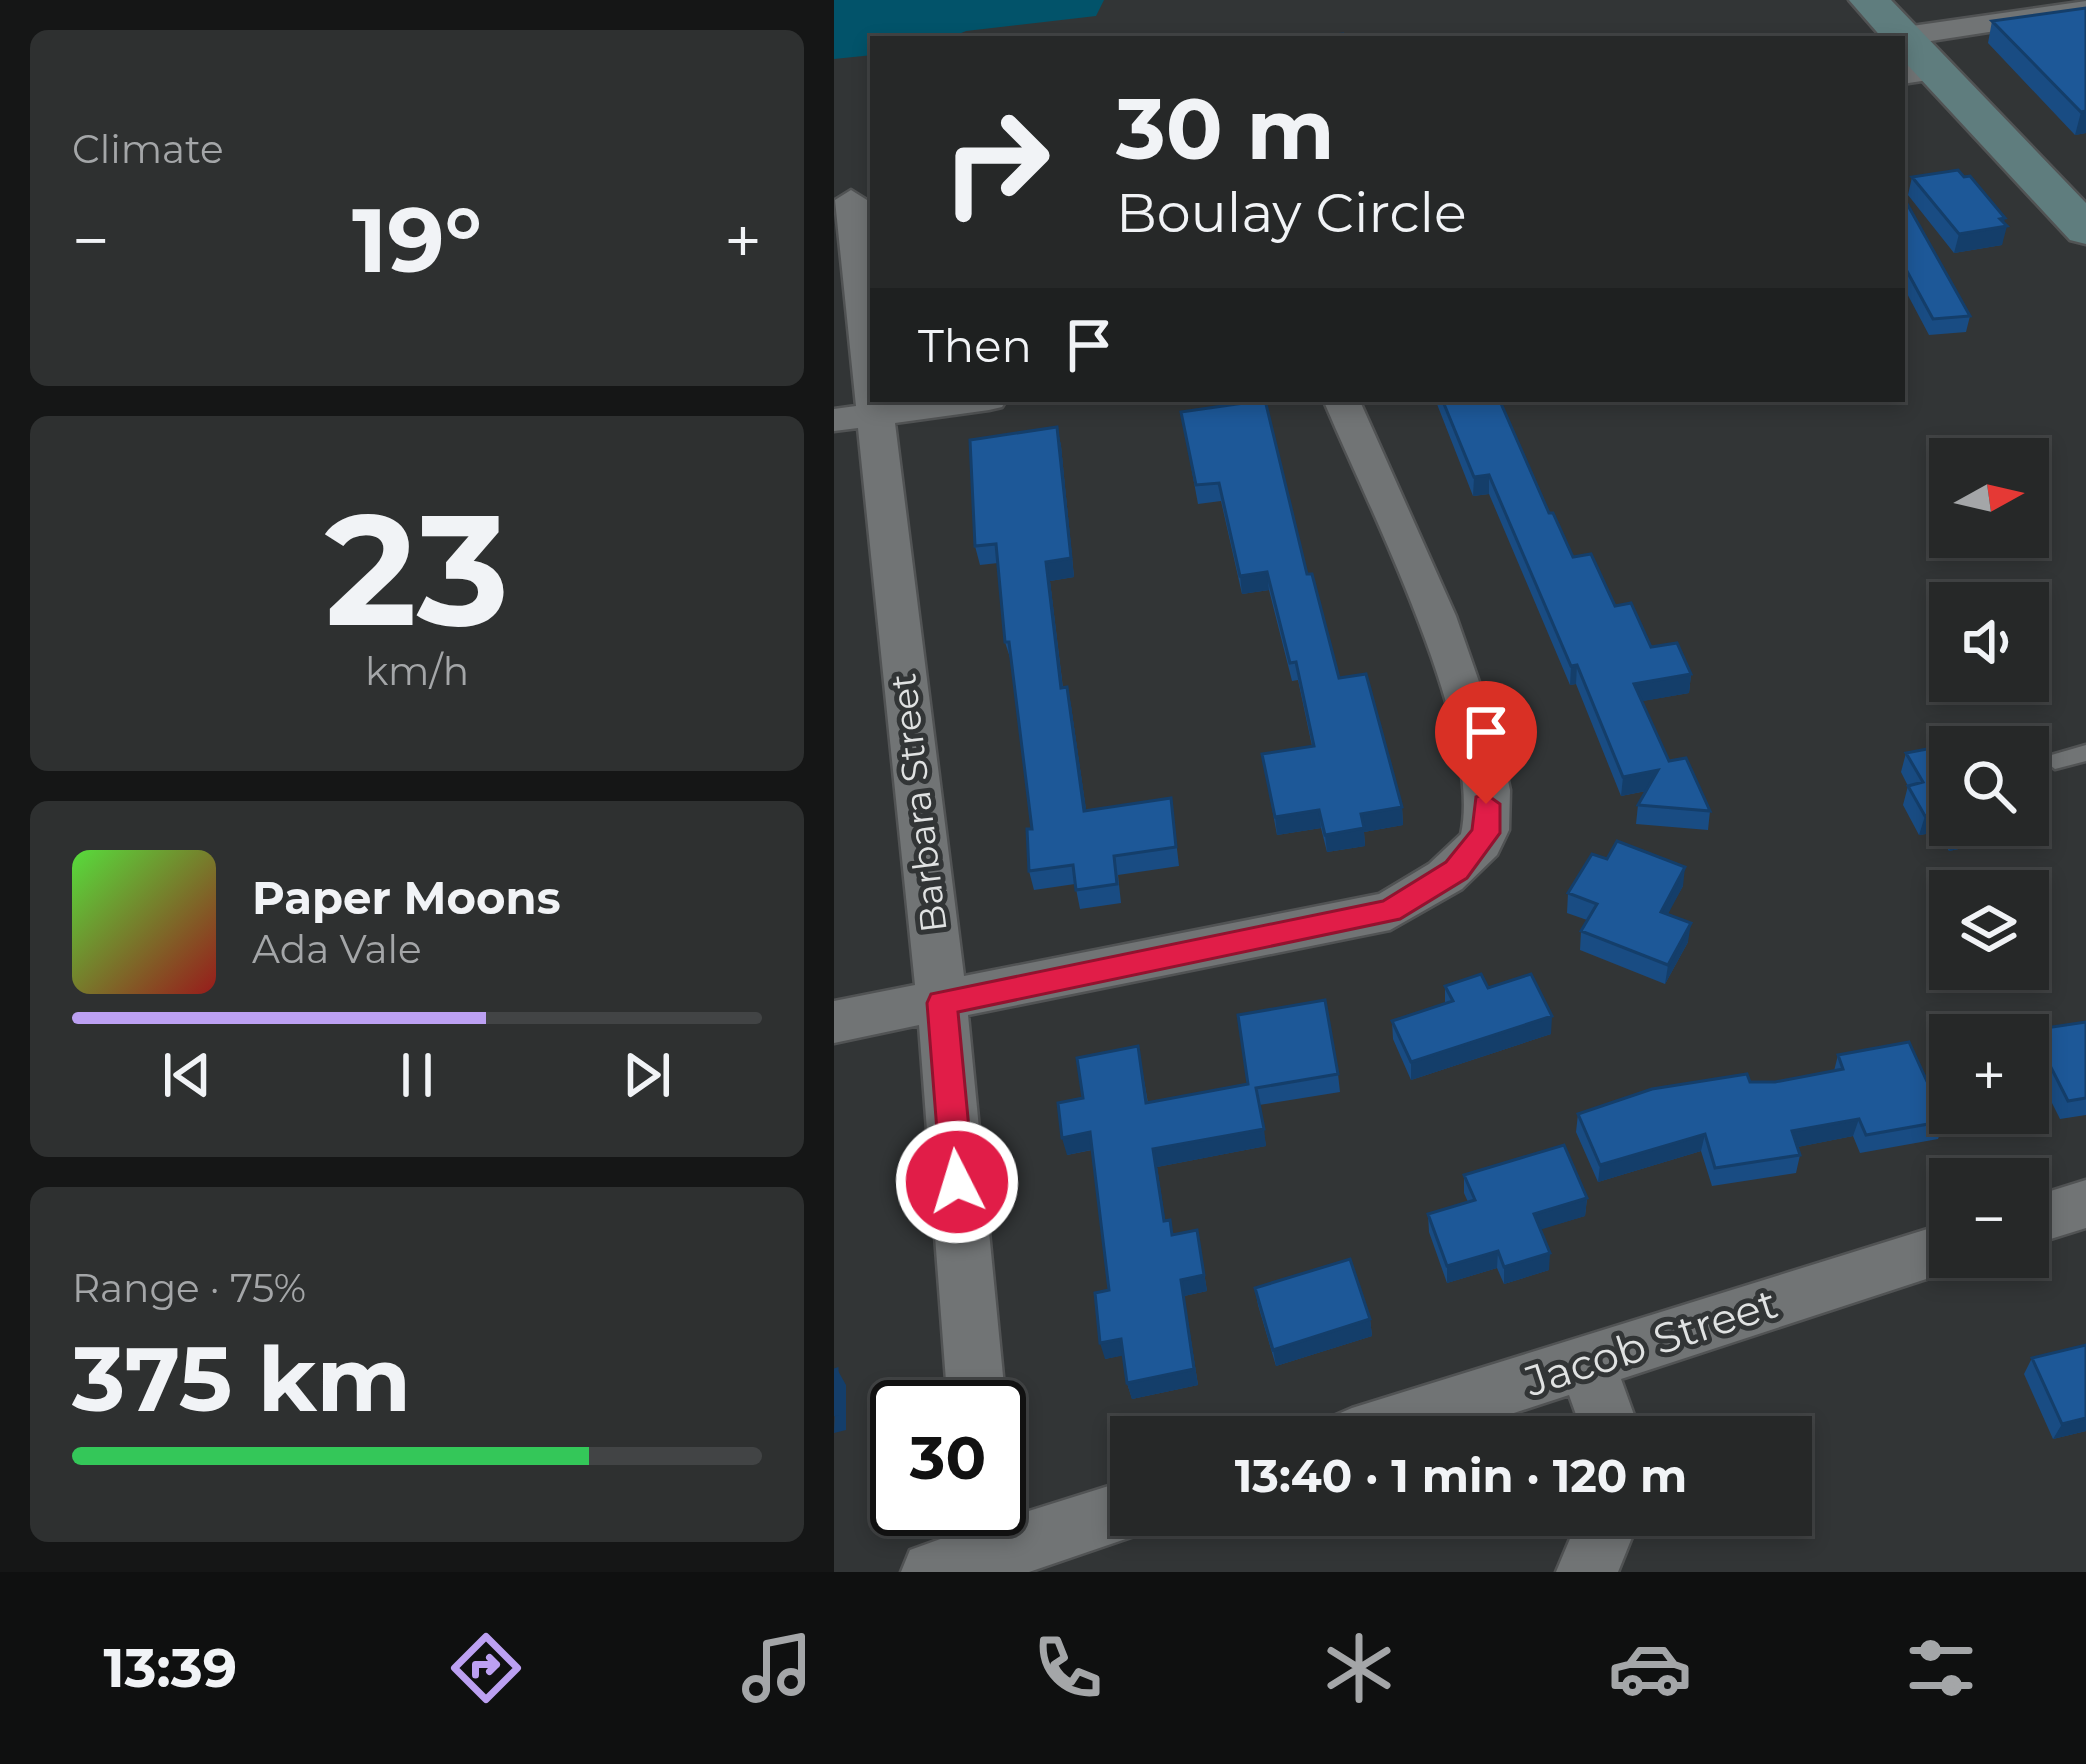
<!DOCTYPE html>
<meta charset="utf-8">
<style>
:root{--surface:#262828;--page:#2e3030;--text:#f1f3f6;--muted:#a4a6a8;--line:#424445;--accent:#bca0f2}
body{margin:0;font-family:Montserrat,sans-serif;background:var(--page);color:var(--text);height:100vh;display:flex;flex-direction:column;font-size:45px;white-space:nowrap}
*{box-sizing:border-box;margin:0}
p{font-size:39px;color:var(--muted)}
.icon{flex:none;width:66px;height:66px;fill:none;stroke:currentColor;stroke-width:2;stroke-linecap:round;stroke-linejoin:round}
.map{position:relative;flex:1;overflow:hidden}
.details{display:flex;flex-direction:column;gap:30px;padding:30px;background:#151616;width:834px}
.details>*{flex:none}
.hud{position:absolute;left:36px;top:36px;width:1035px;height:366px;border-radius:0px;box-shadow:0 6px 18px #0003,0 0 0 3px var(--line);background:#262828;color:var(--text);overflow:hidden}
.needle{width:78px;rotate:82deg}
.buttons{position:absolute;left:1095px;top:438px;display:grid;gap:24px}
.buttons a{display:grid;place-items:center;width:120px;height:120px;border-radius:0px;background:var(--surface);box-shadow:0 6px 18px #0003,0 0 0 3px var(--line);font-size:60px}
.speed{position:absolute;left:36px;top:1380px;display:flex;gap:24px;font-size:60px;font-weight:700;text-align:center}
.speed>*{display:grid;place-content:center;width:156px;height:156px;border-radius:50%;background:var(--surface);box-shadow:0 6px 18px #0003,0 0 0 3px var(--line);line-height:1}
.speed .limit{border:6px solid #111;border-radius:18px;background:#fff;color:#111}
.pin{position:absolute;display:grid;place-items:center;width:102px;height:102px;color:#fff;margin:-123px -51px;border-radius:50% 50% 50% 0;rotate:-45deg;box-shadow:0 0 12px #0007}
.pin .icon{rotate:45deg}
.me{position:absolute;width:132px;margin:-66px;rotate:355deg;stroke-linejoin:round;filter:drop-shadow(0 0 9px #0008)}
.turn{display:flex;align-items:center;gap:42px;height:252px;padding:0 48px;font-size:54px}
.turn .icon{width:156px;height:156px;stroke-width:2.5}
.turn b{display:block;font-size:84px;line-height:102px}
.then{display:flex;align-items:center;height:114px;padding:0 48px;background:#0003;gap:24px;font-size:45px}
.big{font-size:90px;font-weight:700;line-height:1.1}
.details .tile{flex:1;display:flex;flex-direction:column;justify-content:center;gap:18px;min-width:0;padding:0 42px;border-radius:18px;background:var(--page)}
.details .dial{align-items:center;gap:0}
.dial b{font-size:156px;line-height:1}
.song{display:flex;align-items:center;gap:36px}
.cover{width:144px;height:144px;border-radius:18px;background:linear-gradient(135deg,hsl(110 70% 55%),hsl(0 70% 35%))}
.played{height:12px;border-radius:6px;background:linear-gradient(90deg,var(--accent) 60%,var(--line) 60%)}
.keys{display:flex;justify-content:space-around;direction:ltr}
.heat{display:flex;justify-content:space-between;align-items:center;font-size:66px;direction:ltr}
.charge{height:18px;border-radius:9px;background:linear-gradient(90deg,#34c759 75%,var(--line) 0)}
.trip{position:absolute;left:276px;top:1416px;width:702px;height:120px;border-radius:0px;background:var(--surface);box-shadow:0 6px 18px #0003,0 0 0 3px var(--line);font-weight:700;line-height:120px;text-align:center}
.tabs{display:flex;height:192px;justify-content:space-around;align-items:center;background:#0f1010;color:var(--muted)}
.tabs .icon{width:84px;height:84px}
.tabs .selected{color:var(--accent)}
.tabs b{font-size:54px;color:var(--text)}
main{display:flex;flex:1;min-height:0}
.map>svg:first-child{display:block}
</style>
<main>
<section class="details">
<div class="tile"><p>Climate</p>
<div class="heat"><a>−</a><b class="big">19°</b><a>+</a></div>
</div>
<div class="tile dial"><b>23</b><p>km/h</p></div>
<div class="tile">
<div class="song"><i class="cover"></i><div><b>Paper Moons</b><p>Ada Vale</p></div></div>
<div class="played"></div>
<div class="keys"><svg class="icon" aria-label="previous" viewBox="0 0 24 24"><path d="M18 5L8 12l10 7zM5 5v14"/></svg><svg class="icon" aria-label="pause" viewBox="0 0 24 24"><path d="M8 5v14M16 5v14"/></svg><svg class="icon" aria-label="next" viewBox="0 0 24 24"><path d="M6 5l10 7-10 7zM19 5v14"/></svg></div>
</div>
<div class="tile"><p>Range · 75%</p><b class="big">375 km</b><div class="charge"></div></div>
</section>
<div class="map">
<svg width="1252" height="1572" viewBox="0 0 1252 1572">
<rect width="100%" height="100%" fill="#323536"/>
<!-- green -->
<path fill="#02536a" d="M0 0H270L262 16 132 31 113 39H39V55L0 59Z"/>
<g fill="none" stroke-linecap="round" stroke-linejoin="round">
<!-- service casing -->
<g stroke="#515354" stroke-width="5">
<path id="service" d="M1252 745V761L1221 769 1211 761 1214 756Z"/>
</g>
<!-- minor casing -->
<g stroke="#515354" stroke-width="5">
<path id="minor" d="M1252 1V17L1071 45 1057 36 1071 27Z
M1104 62 1114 65 1119 71 1114 77 1068 84V66Z
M17 190 33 200 39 247V399H173L168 407 155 410 61 423 130 976 545 894 595 864 627 834C650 731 531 500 489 399H525L622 616 665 739 676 790 675 830 663 855 628 889 556 930 134 1015 172 1407 165 1424V1407H114L85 1025 0 1043V1001L81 985 24 428 0 431V409L22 406 1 200Z
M1252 1180V1228L1194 1246V1198Z
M1116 1222V1257H1139L1135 1265 787 1379 808 1437H750L735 1395 607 1437H489L497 1417 518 1408Z
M297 1479V1515H325L318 1530 195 1572H67L76 1550 123 1533 121 1509H165V1485L172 1488 182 1515Z
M746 1515H807L784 1572H722Z"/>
</g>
<!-- secondary casing -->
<g stroke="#515354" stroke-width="5">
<path id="secondary" d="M1015 0H1057L1252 203V244L1236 240 1068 59V39H1049Z"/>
</g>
<!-- service -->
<use href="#service" fill="#717475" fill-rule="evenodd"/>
<!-- minor -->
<use href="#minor" fill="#717475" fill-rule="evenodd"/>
<!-- secondary -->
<use href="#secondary" fill="#5f7d7e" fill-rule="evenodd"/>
</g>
<!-- wall -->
<path fill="#194c83" d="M1252 8V133L1241 135 1154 43 1158 21Z
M1078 177 1170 223 1168 245 1120 253 1074 195Z
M1068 204 1136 316 1132 332 1095 335 1068 284Z
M601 399H665L715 513 739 557 817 647 857 674 855 693 808 701 835 761 876 811 874 830 802 824 804 805 812 791 787 796 742 684 736 685 655 494 639 496Z
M347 412 473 574 505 678 568 807 569 825 530 832 531 846 493 852 487 828 443 835 428 754 478 746 464 680 458 681 435 590 408 594 387 501 364 504Z
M223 427 227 446 240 577 216 581 229 688 233 687 237 706 252 810 337 798 345 866 284 875 287 903 246 909 241 884 200 890 195 871 198 829 177 661 171 642 164 563 146 565 141 546Z
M1139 747 1116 825H1163L1157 842 1115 851 1108 839 1097 842 1092 834 1085 835 1069 805 1074 786 1067 772 1072 753Z
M849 886 833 914 854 942 831 984 746 950 747 931 753 920 733 913 734 893Z
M611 986 654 988 717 1034 577 1080 559 1039 558 1021 611 1003Z
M1252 1022V1115L1226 1119 1194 1055V1041L1198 1030Z
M304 1046 314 1103 504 1074 506 1092 425 1105 432 1146 323 1167 331 1221 339 1235 366 1247 373 1291 350 1296 364 1385 298 1399 293 1383 289 1355 271 1359 275 1290 258 1150 233 1155 249 1098Z
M1004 1055 1111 1121 1104 1139 1026 1153 1019 1136 963 1147 966 1155 962 1173 878 1186 867 1151 764 1182 742 1132 744 1114 916 1082H941L1000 1071Z
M630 1175 753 1198 751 1216 706 1229 715 1270 670 1284 663 1268 613 1283 595 1232 594 1214 634 1202 630 1193Z
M421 1288 536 1319 538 1336 442 1366 424 1305Z
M1198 1358 1252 1431 1219 1439 1190 1374Z"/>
<!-- shaded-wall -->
<path fill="#143e6a" d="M1252 111V133L1241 135 1247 112Z
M1171 218 1169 227 1173 226 1168 245 1120 253 1125 234Z
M223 427 227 446 240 577 216 581 231 707 227 688 212 562Z
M655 475V494L639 496 640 477Z
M433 572 435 590 408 594 406 576Z
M743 665 742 684 736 685 737 666Z
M857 674 855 693 798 703 800 684Z
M233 687 237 706 255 829 250 811Z
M824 770 822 789 787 796 789 777Z
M568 807 569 825 530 832 531 846 493 852 491 835 527 814Z
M485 810 487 828 443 835 441 817Z
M1098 814 1092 834 1085 835 1091 816Z
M1114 820 1108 839 1097 842 1103 822Z
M1154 825H1163L1157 842 1115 851 1121 832Z
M851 867 849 886 825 931 827 912Z
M857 923 854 942 831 984 834 965Z
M718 1016 717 1034 577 1080V1062Z
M1025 1119 1019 1136 954 1149 958 1131Z
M430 1129 432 1146 323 1167 334 1238 319 1149Z
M256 1132 261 1149 233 1155 228 1138Z
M871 1134 867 1151 764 1182 766 1165Z
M753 1198 751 1216 699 1232 700 1214Z
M366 1247 373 1291 350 1296 364 1385 298 1399 293 1383 347 1280Z
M664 1251 663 1268 613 1283V1266Z
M716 1253 715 1270 670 1284V1267Z
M536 1319 538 1336 442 1366 439 1350Z
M287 1339 292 1355 271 1359 266 1343Z
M3 1369 12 1385V1430L0 1433Z
M1252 1418V1431L1219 1439 1228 1424Z"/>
<!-- building -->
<path fill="#1d5898" stroke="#143e6a" stroke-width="3" d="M1252 8V111L1247 112 1158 21Z
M509 34 511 39H457Z
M1124 170 1130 177 1136 176 1171 218 1166 219 1173 226 1125 234 1078 177Z
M1072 202 1136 316 1099 319 1068 262V204Z
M608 399H665L715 513H719L739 557 757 554 781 606 797 603 817 647 843 643 857 674 800 684 835 761 852 758 876 811 804 805 824 770 789 777 743 665 737 666 655 475 640 477Z
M431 400 473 574H478L505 678 532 674 568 807 527 814 530 828 491 835 485 810 441 817 428 754 480 746 462 662 456 663 433 572 406 576 385 483 362 485 347 412Z
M223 427 237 558 212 562 227 688 233 687 250 811 337 798 342 847 280 856 283 884 242 890 239 865 195 871 193 829H198L175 642H171L162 544 141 546 136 440Z
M1135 741 1139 747H1116V824L1114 820 1103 822 1098 814 1091 816 1074 786 1089 782 1072 753Z
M1117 825H1154L1121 832Z
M783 841 851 867 827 912 857 923 834 965 747 931 763 904 734 893 758 854 773 859Z
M647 974 654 988 697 974 718 1016 577 1062 558 1021 619 1001 611 986Z
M491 1000 504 1074 422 1088 430 1129 319 1149 330 1221 336 1220 338 1235 363 1230 370 1275 347 1280 360 1369 293 1383 287 1339 266 1343 261 1293 275 1290 256 1132 228 1138 224 1103 249 1098 243 1058 304 1046 312 1103 414 1084 404 1015Z
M1252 1022V1098L1234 1101 1198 1030Z
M1075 1042 1111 1121 1032 1135 1025 1119 958 1131 966 1155 881 1168 871 1134 766 1165 744 1114 818 1089 913 1074 916 1082H941L1009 1069 1004 1055Z
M730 1145 753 1198 700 1214 716 1253 670 1267 664 1251 613 1266 594 1214 641 1200 630 1175Z
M516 1259 536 1319 439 1350 421 1288Z
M1252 1345V1418L1228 1424 1198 1358Z
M3 1369V1414L0 1415V1370Z"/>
<!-- route -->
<path fill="#e11d48" stroke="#92132f" stroke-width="3" d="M652 794 666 804V833L633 878 566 919 124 1012 140 1182 135 1192 123 1197 112 1192 107 1182 93 1003 97 994 549 901 612 862 638 830 642 797Z"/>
<g text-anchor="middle" stroke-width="10" stroke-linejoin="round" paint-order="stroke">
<!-- street labels -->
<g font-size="36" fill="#e0e2e2" stroke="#323536">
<text transform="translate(84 803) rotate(-97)" y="13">Barbara Street</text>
</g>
<!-- near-street labels -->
<g font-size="42" fill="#e0e2e2" stroke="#323536">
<text transform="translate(817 1342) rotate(-18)" y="15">Jacob Street</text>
</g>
</g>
</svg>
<div class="buttons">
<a><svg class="needle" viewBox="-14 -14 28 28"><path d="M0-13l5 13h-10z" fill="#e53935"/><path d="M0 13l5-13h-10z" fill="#a4a6a8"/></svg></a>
<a><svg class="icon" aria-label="sound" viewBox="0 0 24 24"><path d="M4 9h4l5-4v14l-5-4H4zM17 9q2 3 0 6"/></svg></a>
<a><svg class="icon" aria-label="search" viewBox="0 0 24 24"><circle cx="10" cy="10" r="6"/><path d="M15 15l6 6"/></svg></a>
<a><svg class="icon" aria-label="layers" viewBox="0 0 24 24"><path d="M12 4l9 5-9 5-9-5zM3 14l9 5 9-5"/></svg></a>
<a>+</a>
<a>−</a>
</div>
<div class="speed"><div class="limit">30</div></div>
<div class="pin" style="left:652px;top:804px;background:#d93025"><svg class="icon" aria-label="arrive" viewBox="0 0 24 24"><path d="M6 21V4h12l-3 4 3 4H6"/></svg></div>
<svg class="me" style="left:123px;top:1182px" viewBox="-20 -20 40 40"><circle r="17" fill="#e11d48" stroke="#fff" stroke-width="3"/><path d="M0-11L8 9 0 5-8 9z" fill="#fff"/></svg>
<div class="trip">13:40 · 1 min · 120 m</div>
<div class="hud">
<div class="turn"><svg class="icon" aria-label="right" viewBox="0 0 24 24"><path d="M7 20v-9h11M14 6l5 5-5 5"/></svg><div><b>30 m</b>Boulay Circle</div></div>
<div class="then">Then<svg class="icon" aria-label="arrive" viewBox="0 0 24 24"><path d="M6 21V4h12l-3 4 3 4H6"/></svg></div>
</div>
</div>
</main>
<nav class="tabs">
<b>13:39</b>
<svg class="icon selected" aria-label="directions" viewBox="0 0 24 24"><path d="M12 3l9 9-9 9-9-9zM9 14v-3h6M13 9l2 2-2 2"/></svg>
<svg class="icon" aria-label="music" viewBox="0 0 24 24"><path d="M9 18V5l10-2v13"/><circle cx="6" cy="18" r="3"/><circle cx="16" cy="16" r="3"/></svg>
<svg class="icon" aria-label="phone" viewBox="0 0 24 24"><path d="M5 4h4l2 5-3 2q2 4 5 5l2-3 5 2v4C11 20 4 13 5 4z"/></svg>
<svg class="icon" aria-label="climate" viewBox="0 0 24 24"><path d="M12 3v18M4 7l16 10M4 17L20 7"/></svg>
<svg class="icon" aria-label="car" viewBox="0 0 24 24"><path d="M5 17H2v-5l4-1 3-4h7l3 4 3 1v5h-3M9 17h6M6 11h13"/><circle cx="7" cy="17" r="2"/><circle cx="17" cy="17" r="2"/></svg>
<svg class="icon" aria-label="filters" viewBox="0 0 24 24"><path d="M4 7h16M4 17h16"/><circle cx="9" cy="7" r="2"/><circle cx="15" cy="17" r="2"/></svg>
</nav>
